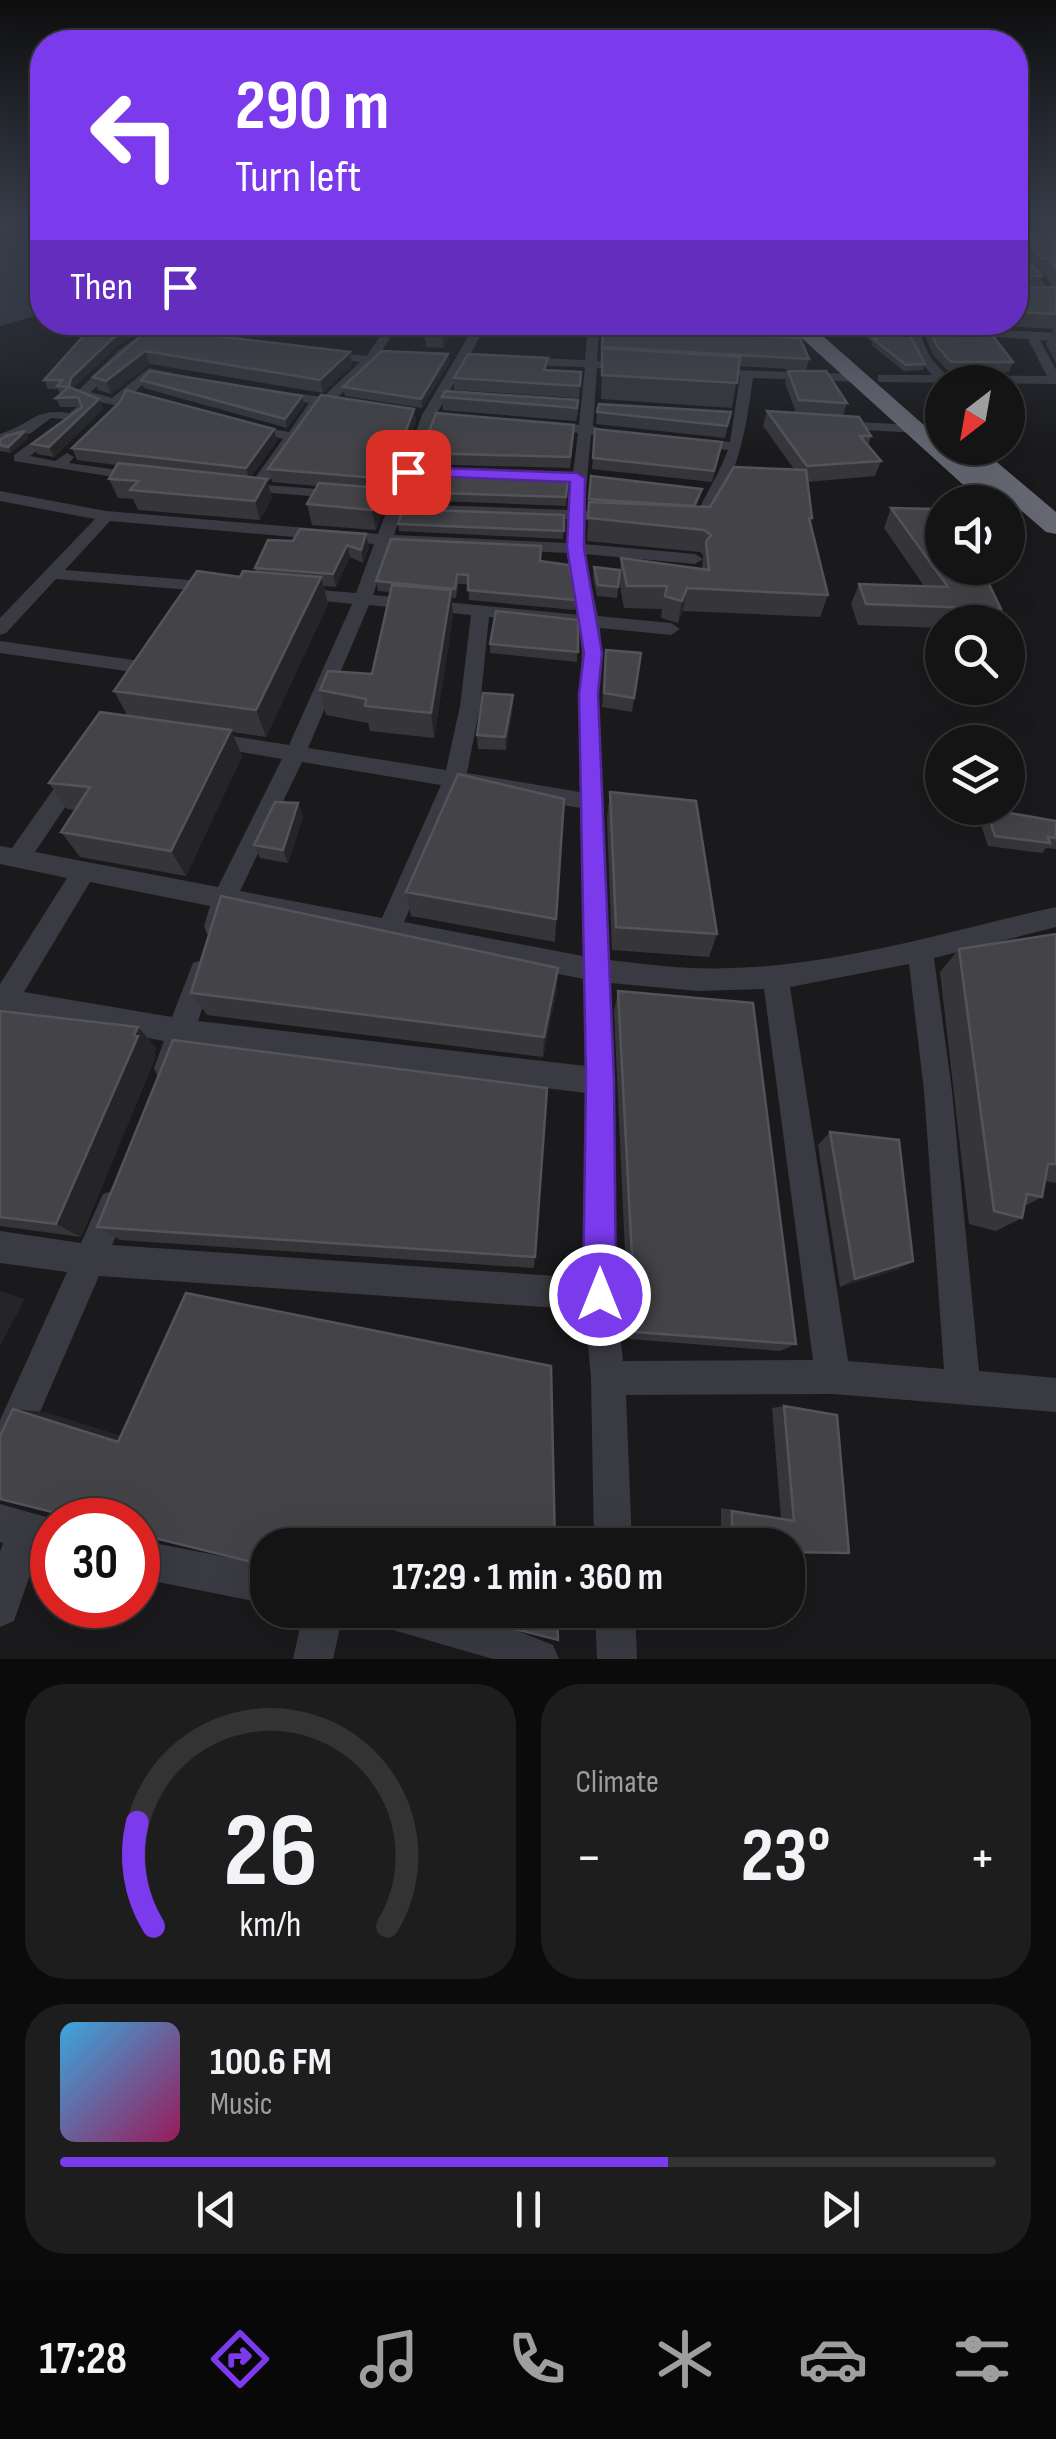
<!DOCTYPE html>
<meta charset="utf-8">
<style>
:root{--surface:#141415;--page:#1d1d1e;--text:#f1f3f6;--muted:#9d9ea0;--line:#333334;--accent:#7c3aed}
body{margin:0;font-family:"Sofia Sans Condensed",sans-serif;background:var(--page);color:var(--text);height:100vh;display:flex;flex-direction:column;font-size:38px;white-space:nowrap}
*{box-sizing:border-box;margin:0}
p{font-size:32px;color:var(--muted)}
.icon{flex:none;width:55px;height:55px;fill:none;stroke:currentColor;stroke-width:2;stroke-linecap:round;stroke-linejoin:round}
.map{position:relative;height:1659px;overflow:hidden}
.details{display:flex;flex-direction:column;gap:25px;padding:25px;background:#0b0b0c;flex:1}
.details>*{flex:none}
.hud{position:absolute;left:30px;top:30px;width:998px;height:305px;border-radius:40px;box-shadow:0 10px 40px #0002,0 0 0 2px var(--line);background:#7c3aed;color:#fff;overflow:hidden}
.needle{width:65px;rotate:211deg}
.fabs{position:absolute;left:925px;top:365px;display:grid;gap:20px}
.fabs a{display:grid;place-items:center;width:100px;height:100px;border-radius:50%;background:var(--surface);box-shadow:0 10px 40px #0002,0 0 0 2px var(--line);font-size:50px}
.speed{position:absolute;left:30px;top:1498px;display:flex;gap:20px;font-size:50px;font-weight:700;text-align:center}
.speed>*{display:grid;place-content:center;width:130px;height:130px;border-radius:50%;background:var(--surface);box-shadow:0 10px 40px #0002,0 0 0 2px var(--line);line-height:1}
.speed .limit{border:15px solid #d22;background:#fff;color:#111}
.pin{position:absolute;display:grid;place-items:center;width:85px;height:85px;color:#fff;margin:-42px;border-radius:20px;box-shadow:0 5px 15px #0006}
.me{position:absolute;width:110px;margin:-55px;rotate:0deg;stroke-linejoin:round;filter:drop-shadow(0 0 8px #0008)}
.turn{display:flex;align-items:center;gap:35px;height:210px;padding:0 40px;font-size:45px}
.turn .icon{width:130px;height:130px;stroke-width:2.5}
.turn b{display:block;font-size:70px;line-height:85px}
.then{display:flex;align-items:center;height:95px;padding:0 40px;background:#0003;gap:20px;font-size:38px}
.big{font-size:75px;font-weight:700;line-height:1.1}
.details .tile{flex:1;display:flex;flex-direction:column;justify-content:center;gap:15px;min-width:0;padding:0 35px;border-radius:40px;background:var(--page)}
.details .dial{align-items:center;gap:0}
.dial svg{height:260px;overflow:visible;fill:none;stroke:var(--line);stroke-width:7;stroke-linecap:round;text-anchor:middle}
.dial text{fill:var(--text);stroke:none}
.song{display:flex;align-items:center;gap:30px}
.cover{width:120px;height:120px;border-radius:15px;background:linear-gradient(135deg,hsl(200 70% 55%),hsl(330 70% 35%))}
.played{height:10px;border-radius:5px;background:linear-gradient(90deg,var(--accent) 65%,var(--line) 65%)}
.keys{display:flex;justify-content:space-around;direction:ltr}
.heat{display:flex;justify-content:space-between;align-items:center;font-size:55px;direction:ltr}
.details .tiles{flex:1;display:grid;gap:25px;grid-template-columns:1fr 1fr}
.tile:last-child{grid-column:span 2}
.trip{position:absolute;left:250px;top:1528px;width:555px;height:100px;border-radius:40px;background:var(--surface);box-shadow:0 10px 40px #0002,0 0 0 2px var(--line);font-weight:700;line-height:100px;text-align:center}
.tabs{display:flex;height:160px;justify-content:space-around;align-items:center;background:#080808;color:var(--muted)}
.tabs .icon{width:70px;height:70px}
.tabs .active{color:var(--accent)}
.tabs b{font-size:45px;color:var(--text)}
.map>svg:first-child{display:block}
</style>
<div class="map">
<svg width="1056" height="1659" viewBox="0 0 1056 1659">
<rect width="100%" height="100%" fill="#1a1a1c"/>
<!-- water -->
<path fill="#2e3742" d="M0 221H42V314L0 326V241L4 238 0 236Z"/>
<g fill="none" stroke-linecap="round" stroke-linejoin="round">
<!-- street -->
<path fill="#3a3b42" fill-rule="evenodd" d="M1015 221H1056V226L1015 224Z
M1038 275 1055 300 1015 299V293L1043 294 1033 278Z
M389 322H400L374 363 336 399 352 402V408L321 405 266 485 343 491 351 496 348 499 235 490V484L251 483 283 439 244 429V423L289 432 309 403 270 396V390L323 397 360 362 319 357V351L367 356Z
M471 322 634 331 630 336 599 335 597 361 636 367 630 371 597 368 593 426 606 431 591 435 584 511 618 513 626 518 618 523 584 520 583 544 695 554 703 559 695 564 584 554 598 616 671 623 680 629 671 635 600 628 602 653 598 694 609 960C650 965 691 970 732 968 842 965 949 931 1056 907V927L934 958 952 1091 979 1371 1056 1378V1412L833 1394 626 1395 632 1545H594L591 1378 585 1310 99 1276 13 1474 0 1479V1420L67 1272 0 1263V1231L81 1243 103 1194 114 1190 125 1194 129 1205 112 1245 584 1278 586 1093 190 1045 178 1078 168 1081 158 1078 154 1068 164 1041 0 1012V984L67 878 0 864V846L12 848 67 770 75 768 86 776 35 852 218 887 282 759 206 746 196 739 206 732 289 745 352 604 297 598 288 593 297 588 356 593 374 544 110 521 65 570 215 582 224 587 215 592 56 579 6 633 0 635V618L95 519 0 501V491L106 511 378 534 422 415 475 325ZM486 326 587 334 585 360 518 357 512 361 518 365 585 367 579 425 547 422 540 426 578 433 573 473 417 468 436 415ZM414 477 572 481 569 510 405 504ZM401 513 568 519 567 543 394 535ZM390 545 568 553 580 615 373 595ZM369 605 471 615 460 706 446 770 308 748ZM489 617 582 626 580 792 467 773 480 706ZM302 762 441 785 382 918 240 891ZM462 789 581 808 583 956 404 922ZM90 882 210 906 204 926 207 934 216 937 225 934 233 910 584 979 586 1066 198 1021 215 971 211 963 202 960 193 963 172 1017 24 992ZM909 964 924 1091 944 1369 848 1361 790 987ZM610 983 698 991 764 989 813 1360 623 1361 616 1295Z
M155 325 165 327 127 356 91 392 112 398 149 368 173 373V379L152 376 119 406 99 402 77 420 51 418 31 433 0 442V434C32 424 34 408 69 413L87 399 76 393 119 350Z
M908 325 1056 333V341L1040 340 1056 370V384L882 382 878 381V375H932L918 358 907 332 831 336 825 333 831 330ZM919 332 1028 339 1047 376 946 375 930 357Z
M703 369 858 374 864 378 858 382 753 378C744 444 738 470 706 526L690 527 682 522 695 518C706 493 718 476 728 450L690 446 683 442 690 438 730 442 740 377 707 376 701 372Z
M836 421 917 425 924 429 917 433 831 428 829 425Z
M57 424 62 425V431L30 456 55 461 67 453 74 457 69 463 139 473 146 477 139 481 14 461V455Z
M0 641 147 662 156 668 147 674 0 653Z
M0 1504 57 1520H52V1556L38 1552 14 1621 0 1627V1552L3 1543 0 1542Z
M138 1540 268 1565V1604L138 1578Z
M304 1610H344L333 1659H293Z
M373 1610H465L553 1645 559 1659H493L393 1630 379 1624Z
M595 1610H635L637 1659H597Z"/>
<!-- highway -->
<path fill="#666873" fill-rule="evenodd" d="M784 322H807L942 441V448H951L973 467 970 463 974 458H992L1056 512V534L1046 532 1008 499V507V502H982Z"/>
</g>
<!-- wall -->
<path fill="#36363a" fill-rule="evenodd" d="M1015 231 1056 234V363L1046 344 1054 329 931 322H1015ZM1040 273 1045 274 1052 287 1037 288 1042 276Z
M69 322 115 348 74 387V389L99 399 103 409 54 457 37 454 32 444 82 407H60L56 398 60 394 58 389H48L44 380 82 338 65 333 62 324Z
M426 322H456L457 327 443 348 426 347 424 335Z
M673 322H781L780 330 673 328Z
M849 322H889L852 325Z
M928 327 1013 362 1009 372 948 371 933 355 925 336Z
M150 328 350 352 352 365 323 393 150 364 111 394 98 390 93 377Z
M603 328 809 359 806 370 739 366 732 408 601 399Z
M869 332 925 364 923 370 904 371 871 345 872 342 867 338Z
M448 354 449 363 422 408 345 396 343 387Z
M547 371 581 372 579 398 454 390V378Z
M788 371 847 403 843 416 871 436 868 446 881 461 875 476 807 482 812 518 810 525 828 595 820 617 683 611 678 623 661 618 662 609 624 608 619 581 621 558 702 569 703 555 700 552 587 541 591 476 700 497 696 507H710L794 469 763 426 767 411 796 413 785 383Z
M141 380 304 405 287 428 144 388Z
M442 397 578 400V413L576 421 443 410Z
M414 409 416 422 390 492 381 491 384 508 376 530 312 525 307 504 317 486 272 482 268 469Z
M597 412H731L725 438 596 424Z
M274 429 277 441 251 477 272 498 260 520 138 510 133 499 118 498 109 479 117 465 77 460 72 448Z
M595 429 720 453 712 482 592 469Z
M25 431 28 438 11 453 0 451V440Z
M574 436 570 468 422 464 421 453Z
M568 477 566 506 410 500 409 492Z
M891 508 1001 609 994 622H942V628L858 625 851 604 859 584 924 586 884 528Z
M564 515 563 539 399 531 398 524Z
M293 541 369 547 363 563 350 557 336 587 324 586 328 604 266 737 232 732 242 756 186 876 80 857 61 832 75 810 67 809 49 783 127 715 114 691 240 577 256 572 255 568Z
M541 561 576 600 575 610 469 600 468 584H458L456 598H452L453 616 434 738 370 731 368 723 326 715 320 690 372 674 391 592 378 591 376 581Z
M594 567 620 570 617 598 597 596 593 578Z
M578 620 577 662 490 653V644Z
M606 650 641 653 632 712 602 707Z
M513 708 506 750 478 749 477 735Z
M610 792 717 934 709 957 612 950 607 818Z
M564 799 555 942 411 916 406 892Z
M298 803 303 817 288 863 260 858 254 845Z
M986 809 1056 821V849L1046 848 1042 853 988 846 979 819Z
M1056 934V1183L1045 1181 1042 1197 1025 1206 1022 1218 996 1231 969 1224 940 972 959 949Z
M557 990 543 1057 207 1015 191 993Z
M618 991 796 1344 780 1351 629 1339 614 1012Z
M0 1011 138 1027 156 1048 154 1053 156 1056 81 1237 0 1226Z
M547 1088 534 1268 120 1240 97 1227Z
M830 1132 913 1261 897 1270 840 1287 818 1145Z
M784 1406 837 1415 788 1545H721V1508L781 1518 772 1408Z"/>
<!-- shaded-wall -->
<path fill="#252528" d="M139 322H154L115 348 74 387 73 396 69 387 71 378 112 339Z
M451 322H456L457 327 443 348 442 336Z
M145 351 150 364 111 394 106 381Z
M350 352 352 365 323 393 320 380Z
M448 354 449 363 422 408 421 399Z
M302 396 304 405 287 428 285 419Z
M99 399 103 409 54 457 49 447Z
M414 409 416 422 390 492 388 479Z
M274 429 277 441 249 480 246 468Z
M25 431 28 438 11 453 8 447Z
M267 479 272 498 260 520 255 501Z
M381 488 384 508 376 530 372 510Z
M366 534 369 547 363 563 361 550Z
M347 545 350 557 336 587 333 574Z
M321 577 328 604 266 737 256 710Z
M687 588 683 611 678 623 682 601Z
M451 590 453 616 434 738 431 713Z
M513 695V708L506 750 505 737Z
M231 730 242 756 186 876 171 851Z
M298 803 303 817 288 863 283 850Z
M558 968 557 990 543 1057 544 1037Z
M138 1027 156 1048 154 1053 156 1056 81 1237 56 1224Z
M913 1261 897 1270 840 1287 855 1279Z
M0 1291 25 1299 0 1346Z
M13 1409 45 1412 144 1443 118 1442Z"/>
<!-- building -->
<path fill="#434348" stroke="#53545a" stroke-width="2.5" d="M1015 231 1056 234V269L1051 260 1042 258 1021 234 1017 238V250L1042 276H1018L1021 288 1056 287V314L1015 312Z
M69 322H139L112 339 71 378 69 387 57 386 62 380H44L87 332 62 324Z
M426 322H451L442 336 424 335Z
M928 327 989 331 1013 362H951L937 346Z
M150 328 350 352 320 380 145 351 106 381 93 377Z
M603 328 800 338 809 359 602 347Z
M907 330 925 364 906 365 873 339H877L869 332Z
M602 348 740 357 737 383 602 375Z
M382 351 448 354 421 399 343 387Z
M468 354 548 358 544 370 581 372 580 386 454 378Z
M150 371 302 396 285 419 141 380Z
M788 371H826L847 403 799 400Z
M954 380 992 381V382H957Z
M69 387 99 399 49 447 32 444 82 407 78 397 56 398Z
M126 390 274 429 246 468 72 448 120 402Z
M445 391 578 400 577 408 442 397Z
M321 395 414 409 388 479 268 469Z
M599 404 731 412 727 426 597 412Z
M767 411 859 417 871 436H860L881 461 807 466Z
M436 413 574 425 570 457 421 453Z
M595 429 722 442 714 471 593 458Z
M25 431 8 447 0 445V440L6 436Z
M118 463 267 479 255 501 130 490 138 481 109 479Z
M734 467 806 470 812 518H809L828 595 687 588 682 601 665 596 667 586H627L621 558 709 570 706 542 711 535 704 530 588 518 589 502 710 507Z
M416 472 568 477 566 497 409 492Z
M591 476 702 489 694 506 589 499Z
M319 483 381 488 372 510 307 504Z
M891 508 937 509 942 517V568H978L986 578 1001 609 866 604 859 584 948 587Z
M403 509 564 515V531L398 524Z
M300 529 366 534 361 550 347 545 333 574 255 568 268 540 293 541Z
M391 539 541 546 540 561 569 565 576 600 468 590V575L457 574 455 589 376 581Z
M594 567 620 570 618 587 598 585Z
M197 571 240 577 243 571 321 577 256 710 114 691Z
M392 585 451 590 431 713 365 706 366 699 320 690 328 671 372 674Z
M496 611 578 620V652L490 644Z
M606 650 641 653 634 698 604 693Z
M483 693 513 695 505 737 477 735Z
M100 712 231 730 171 851 61 832 90 787 49 783Z
M458 774 564 799 556 919 406 892Z
M610 792 696 801 717 934 616 927Z
M275 802 298 803 283 850 254 845Z
M986 809 1056 821V838L1048 837 1050 843 995 836Z
M221 896 558 968 544 1037 191 993Z
M1056 934V1164H1048L1042 1197 1027 1194 1022 1218 994 1211 959 949Z
M618 991 753 1003 796 1344 636 1332Z
M0 1011 138 1027 134 1035 138 1036 56 1224 0 1217Z
M173 1040 547 1088 535 1257 97 1227Z
M830 1132 899 1140 913 1261 855 1279Z
M186 1293 551 1366 555 1545H268V1566L138 1534V1520H84L0 1499V1436L13 1409 118 1442Z
M784 1406 837 1415 849 1553 788 1552V1545H732V1511L794 1521Z
M440 1610H557L558 1640Z"/>
<!-- sky -->
<linearGradient id="sky" x2="0" y2="1"><stop stop-color="#0e0e0f"/><stop offset="0.49" stop-color="#383e4b"/><stop offset="1" stop-color="#383e4b" stop-opacity="0"/></linearGradient>
<rect width="1056" height="453" fill="url(#sky)"/>
<!-- route -->
<path fill="#7c3aed" stroke="#51269a" stroke-width="2.5" d="M408 467 577 473 585 478 584 548 602 653 598 694 614 1080 616 1295 611 1307 600 1312 588 1307 583 1295 586 1080 579 694 584 653 567 548 570 482 403 475 401 472Z"/>
</svg>
<div class="fabs">
<a><svg class="needle" viewBox="-14 -14 28 28"><path d="M0-13l5 13h-10z" fill="#e53935"/><path d="M0 13l5-13h-10z" fill="#9d9ea0"/></svg></a>
<a><svg class="icon" aria-label="sound" viewBox="0 0 24 24"><path d="M4 9h4l5-4v14l-5-4H4zM17 9q2 3 0 6"/></svg></a>
<a><svg class="icon" aria-label="search" viewBox="0 0 24 24"><circle cx="10" cy="10" r="6"/><path d="M15 15l6 6"/></svg></a>
<a><svg class="icon" aria-label="layers" viewBox="0 0 24 24"><path d="M12 4l9 5-9 5-9-5zM3 14l9 5 9-5"/></svg></a>
</div>
<div class="speed"><div class="limit">30</div></div>
<div class="pin" style="left:408px;top:472px;background:#d93025"><svg class="icon" aria-label="arrive" viewBox="0 0 24 24"><path d="M6 21V4h12l-3 4 3 4H6"/></svg></div>
<svg class="me" style="left:600px;top:1295px" viewBox="-20 -20 40 40"><circle r="17" fill="#7c3aed" stroke="#fff" stroke-width="3"/><path d="M0-11L8 9 0 5-8 9z" fill="#fff"/></svg>
<div class="trip">17:29 · 1 min · 360 m</div>
<div class="hud">
<div class="turn"><svg class="icon" aria-label="left" viewBox="0 0 24 24"><path d="M17 20v-9H6M10 6l-5 5 5 5"/></svg><div><b>290 m</b>Turn left</div></div>
<div class="then">Then<svg class="icon" aria-label="arrive" viewBox="0 0 24 24"><path d="M6 21V4h12l-3 4 3 4H6"/></svg></div>
</div>
</div>
<section class="details">
<div class="tiles">
<div class="tile dial"><svg viewBox="0 0 100 80">
<path d="M14 69A42 42 0 1 1 86 69"/>
<path d="M14 69A42 42 0 0 1 9 37" stroke="#7c3aed"/>
<text x="50" y="56" font-size="32" font-weight="700">26</text>
<text x="50" y="72" font-size="11">km/h</text>
</svg></div>
<div class="tile"><p>Climate</p>
<div class="heat"><a>−</a><b class="big">23°</b><a>+</a></div>
</div>
<div class="tile">
<div class="song"><i class="cover"></i><div><b>100.6 FM</b><p>Music</p></div></div>
<div class="played"></div>
<div class="keys"><svg class="icon" aria-label="previous" viewBox="0 0 24 24"><path d="M18 5L8 12l10 7zM5 5v14"/></svg><svg class="icon" aria-label="pause" viewBox="0 0 24 24"><path d="M8 5v14M16 5v14"/></svg><svg class="icon" aria-label="next" viewBox="0 0 24 24"><path d="M6 5l10 7-10 7zM19 5v14"/></svg></div>
</div>
</div>
</section>
<nav class="tabs">
<b>17:28</b>
<svg class="icon active" aria-label="directions" viewBox="0 0 24 24"><path d="M12 3l9 9-9 9-9-9zM9 14v-3h6M13 9l2 2-2 2"/></svg>
<svg class="icon" aria-label="music" viewBox="0 0 24 24"><path d="M9 18V5l10-2v13"/><circle cx="6" cy="18" r="3"/><circle cx="16" cy="16" r="3"/></svg>
<svg class="icon" aria-label="phone" viewBox="0 0 24 24"><path d="M5 4h4l2 5-3 2q2 4 5 5l2-3 5 2v4C11 20 4 13 5 4z"/></svg>
<svg class="icon" aria-label="climate" viewBox="0 0 24 24"><path d="M12 3v18M4 7l16 10M4 17L20 7"/></svg>
<svg class="icon" aria-label="car" viewBox="0 0 24 24"><path d="M5 17H2v-5l4-1 3-4h7l3 4 3 1v5h-3M9 17h6M6 11h13"/><circle cx="7" cy="17" r="2"/><circle cx="17" cy="17" r="2"/></svg>
<svg class="icon" aria-label="filters" viewBox="0 0 24 24"><path d="M4 7h16M4 17h16"/><circle cx="9" cy="7" r="2"/><circle cx="15" cy="17" r="2"/></svg>
</nav>
